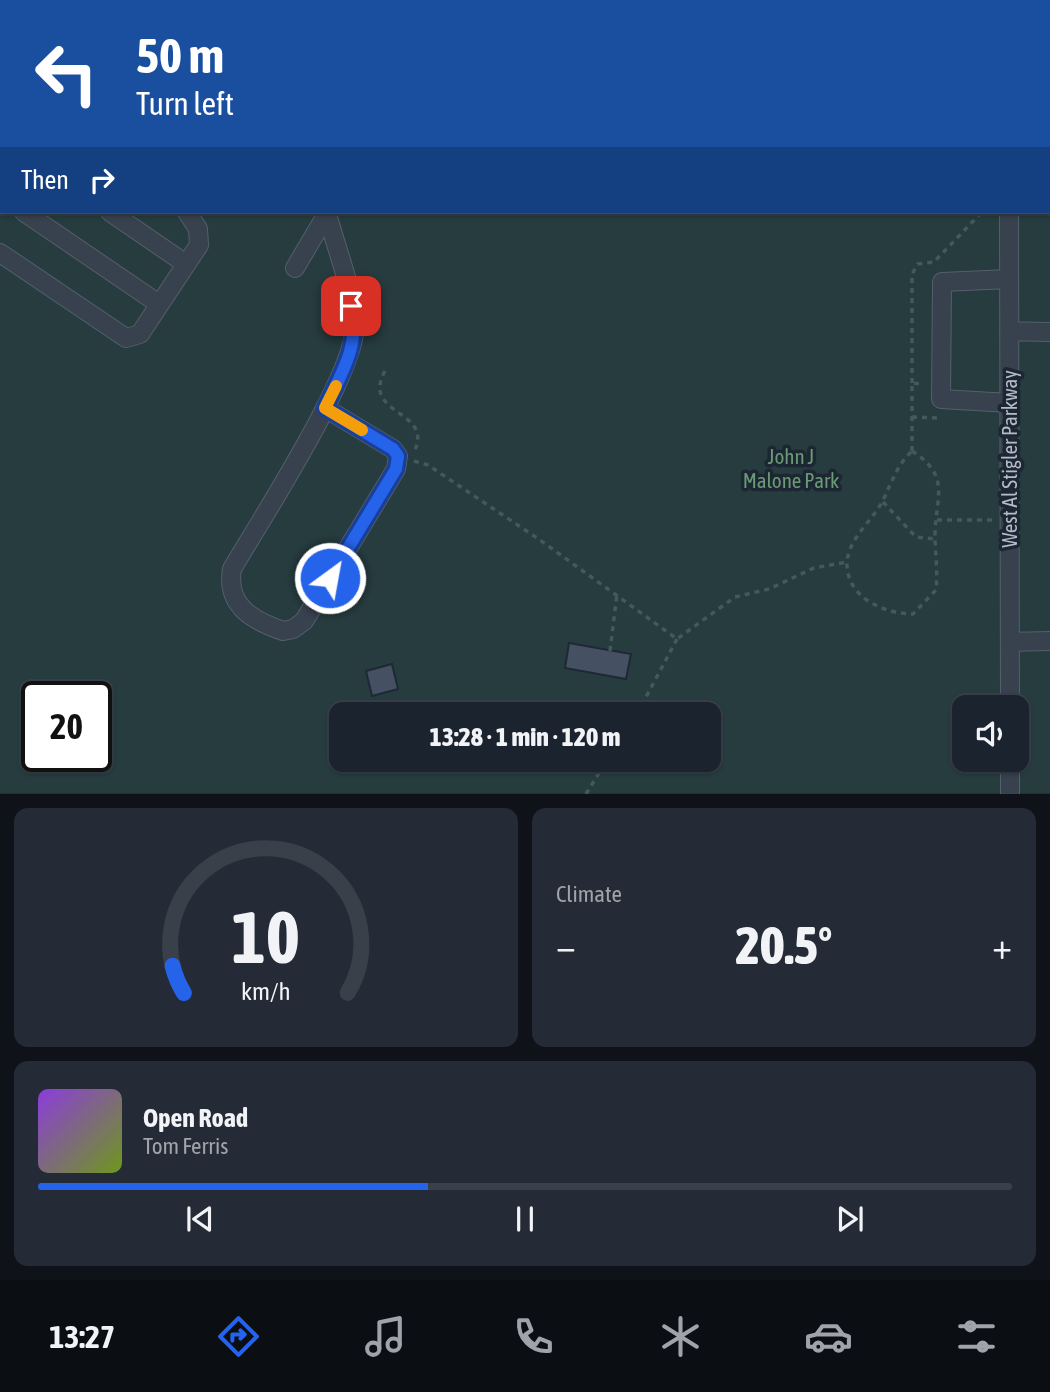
<!DOCTYPE html>
<meta charset="utf-8">
<style>
:root{--surface:#1b232e;--page:#242b36;--text:#f1f3f6;--muted:#a0a4aa;--line:#39404a;--accent:#2563eb}
body{margin:0;font-family:"Asap Condensed",sans-serif;background:var(--page);color:var(--text);height:100vh;display:flex;flex-direction:column;font-size:26px;white-space:nowrap}
*{box-sizing:border-box;margin:0}
p{font-size:23px;color:var(--muted)}
.icon{flex:none;width:38px;height:38px;fill:none;stroke:currentColor;stroke-width:2;stroke-linecap:round;stroke-linejoin:round}
.map{position:relative;height:794px;overflow:hidden}
.side{display:flex;flex-direction:column;gap:14px;padding:14px;background:#0f1319;flex:1}
.side>*{flex:none}
.top-card{position:absolute;left:0px;top:0px;width:1050px;height:214px;box-shadow:0 2px 5px #0004,0 0 0 2px var(--line);background:#1a4fa0;color:#fff;overflow:hidden}
.tools{position:absolute;left:952px;top:695px;display:grid;gap:14px}
.tools a{display:grid;place-items:center;width:77px;height:77px;border-radius:14px;background:var(--surface);box-shadow:0 2px 5px #0004,0 0 0 2px var(--line);font-size:35px}
.speed{position:absolute;left:21px;top:681px;display:flex;gap:14px;font-size:35px;font-weight:700;text-align:center}
.speed>*{display:grid;place-content:center;width:91px;height:91px;border-radius:50%;background:var(--surface);box-shadow:0 2px 5px #0004,0 0 0 2px var(--line);line-height:1}
.speed .limit{border:4px solid #111;border-radius:10px;background:#fff;color:#111}
.pin{position:absolute;display:grid;place-items:center;width:60px;height:60px;color:#fff;margin:-30px;border-radius:14px;box-shadow:0 4px 10px #0006}
.me{position:absolute;width:77px;margin:-38px;rotate:32deg;stroke-linejoin:round;filter:drop-shadow(0 0 5px #0008)}
.turn{display:flex;align-items:center;gap:24px;height:147px;padding:0 21px;font-size:32px}
.turn .icon{width:91px;height:91px;stroke-width:2.5}
.turn b{display:block;font-size:49px;line-height:60px}
.then{display:flex;align-items:center;height:66px;padding:0 21px;background:#0003;gap:14px;font-size:26px}
.big{font-size:52px;font-weight:800;line-height:1.1}
.side .widget{flex:1;display:flex;flex-direction:column;justify-content:center;gap:10px;min-width:0;padding:0 24px;border-radius:14px;background:var(--page)}
.side .dial{align-items:center;gap:0}
.dial svg{height:182px;overflow:visible;fill:none;stroke:var(--line);stroke-width:7;stroke-linecap:round;text-anchor:middle}
.dial text{fill:var(--text);stroke:none}
.song{display:flex;align-items:center;gap:21px}
.cover{width:84px;height:84px;border-radius:10px;background:linear-gradient(135deg,hsl(270 70% 55%),hsl(80 70% 35%))}
.played{height:7px;border-radius:4px;background:linear-gradient(90deg,var(--accent) 40%,var(--line) 40%)}
.keys{display:flex;justify-content:space-around;direction:ltr}
.heat{display:flex;justify-content:space-between;align-items:center;font-size:38px;direction:ltr}
.side .tiles{flex:1;display:grid;gap:14px;grid-template-columns:1fr 1fr}
.widget:last-child{grid-column:span 2}
.trip{position:absolute;left:329px;top:702px;width:392px;height:70px;border-radius:14px;background:var(--surface);box-shadow:0 2px 5px #0004,0 0 0 2px var(--line);font-weight:800;line-height:70px;text-align:center}
.menu{display:flex;height:112px;justify-content:space-around;align-items:center;background:#0b0e12;color:var(--muted)}
.menu .icon{width:49px;height:49px}
.menu .active{color:var(--accent)}
.menu b{font-size:32px;color:var(--text)}
.map>svg:first-child{display:block}
</style>
<div class="map">
<svg width="1050" height="794" viewBox="0 0 1050 794">
<rect width="100%" height="100%" fill="#242f3e"/>
<!-- green -->
<path fill="#263c3f" fill-rule="evenodd" d="M0 0 159 2H2V212H1048V2H535L1050 0V793H0ZM37 696H96V756H37ZM964 707H1017V760H964ZM341 714H709V760H341Z"/>
<!-- building -->
<path fill="#455162" stroke="#1f2835" stroke-width="2" d="M904 0H1046L904 2Z
M569 643 631 654 626 679 565 668Z
M392 664 398 689 372 696 366 671Z"/>
<g fill="none" stroke-linecap="round" stroke-linejoin="round">
<!-- minor casing -->
<g stroke="#565f6c" stroke-width="20">
<path id="minor" d="M190 0 193 2
M897 2V0
M0 166 2 163
M1048 188H1050
M0 195 2 196
M24 212 159 304
M110 212 186 264
M1009 212 1010 707
M0 253 126 338 140 334 199 245 198 229 187 212
M295 268 328 212
M1009 279 942 282 941 399 1010 403
M1009 331 1050 332
M325 408 393 449 398 456 396 469 304 621 293 629 283 631C251 620 226 605 232 569 260 521 359 369 355 322 352 288 336 247 327 214
M1010 642 1050 641
M1010 760V794"/>
</g>
<!-- path -->
<path stroke="#44595c" stroke-width="3.5" stroke-dasharray="5 5" stroke-linecap="butt" d="M385 371C360 416 435 409 414 452
M912 383V274L918 264 934 262 980 214
M912 417 938 418
M912 451C951 476 936 496 935 534 935 553 938 571 936 590L913 614C884 614 846 597 847 563 848 539 872 521 882 502 892 483 896 466 912 451Z
M912 451V383L923 384
M414 461 428 465 540 540 677 639 735 597 769 589 814 568 847 562
M883 502 916 537 936 539
M937 520H995
M610 651 617 594
M637 714 677 639
M586 794 607 760"/>
<!-- minor -->
<use href="#minor" stroke="#38414e" stroke-width="18"/>
</g>
<g fill="none" stroke-linecap="round" stroke-linejoin="round">
<!-- route casing -->
<g stroke="#184099" stroke-width="18">
<path id="route" d="M330 578 396 469 398 456 393 449 325 408C341 374 361 344 351 306"/>
</g>
<!-- route -->
<use href="#route" stroke="#2563eb" stroke-width="12"/>
<!-- slow -->
<path stroke="#f59e0b" stroke-width="12" d="M336 386 325 408 362 430"/>
</g>
<g text-anchor="middle" stroke-width="7" stroke-linejoin="round" paint-order="stroke">
<!-- park labels -->
<g font-size="21" fill="#6b9a76" stroke="#1d2633">
<text x="791" y="464">John J<tspan x="791" dy="24">Malone Park</tspan></text>
</g>
<!-- street labels -->
<g font-size="21" fill="#b4bcc9" stroke="#1d2633">
<text transform="translate(1010 459) rotate(-90)" y="7">West Al Stigler Parkway</text>
</g>
</g>
</svg>
<div class="tools">
<a><svg class="icon" aria-label="sound" viewBox="0 0 24 24"><path d="M4 9h4l5-4v14l-5-4H4zM17 9q2 3 0 6"/></svg></a>
</div>
<div class="speed"><div class="limit">20</div></div>
<div class="pin" style="left:351px;top:306px;background:#d93025"><svg class="icon" aria-label="arrive" viewBox="0 0 24 24"><path d="M6 21V4h12l-3 4 3 4H6"/></svg></div>
<svg class="me" style="left:330px;top:578px" viewBox="-20 -20 40 40"><circle r="17" fill="#2563eb" stroke="#fff" stroke-width="3"/><path d="M0-11L8 9 0 5-8 9z" fill="#fff"/></svg>
<div class="trip">13:28 · 1 min · 120 m</div>
<div class="top-card">
<div class="turn"><svg class="icon" aria-label="left" viewBox="0 0 24 24"><path d="M17 20v-9H6M10 6l-5 5 5 5"/></svg><div><b>50 m</b>Turn left</div></div>
<div class="then">Then<svg class="icon" aria-label="right" viewBox="0 0 24 24"><path d="M7 20v-9h11M14 6l5 5-5 5"/></svg></div>
</div>
</div>
<section class="side">
<div class="tiles">
<div class="widget dial"><svg viewBox="0 0 100 80">
<path d="M14 69A42 42 0 1 1 86 69"/>
<path d="M14 69A42 42 0 0 1 9 57" stroke="#2563eb"/>
<text x="50" y="56" font-size="32" font-weight="700">10</text>
<text x="50" y="72" font-size="11">km/h</text>
</svg></div>
<div class="widget"><p>Climate</p>
<div class="heat"><a>−</a><b class="big">20.5°</b><a>+</a></div>
</div>
<div class="widget">
<div class="song"><i class="cover"></i><div><b>Open Road</b><p>Tom Ferris</p></div></div>
<div class="played"></div>
<div class="keys"><svg class="icon" aria-label="previous" viewBox="0 0 24 24"><path d="M18 5L8 12l10 7zM5 5v14"/></svg><svg class="icon" aria-label="pause" viewBox="0 0 24 24"><path d="M8 5v14M16 5v14"/></svg><svg class="icon" aria-label="next" viewBox="0 0 24 24"><path d="M6 5l10 7-10 7zM19 5v14"/></svg></div>
</div>
</div>
</section>
<nav class="menu">
<b>13:27</b>
<svg class="icon active" aria-label="directions" viewBox="0 0 24 24"><path d="M12 3l9 9-9 9-9-9zM9 14v-3h6M13 9l2 2-2 2"/></svg>
<svg class="icon" aria-label="music" viewBox="0 0 24 24"><path d="M9 18V5l10-2v13"/><circle cx="6" cy="18" r="3"/><circle cx="16" cy="16" r="3"/></svg>
<svg class="icon" aria-label="phone" viewBox="0 0 24 24"><path d="M5 4h4l2 5-3 2q2 4 5 5l2-3 5 2v4C11 20 4 13 5 4z"/></svg>
<svg class="icon" aria-label="climate" viewBox="0 0 24 24"><path d="M12 3v18M4 7l16 10M4 17L20 7"/></svg>
<svg class="icon" aria-label="car" viewBox="0 0 24 24"><path d="M5 17H2v-5l4-1 3-4h7l3 4 3 1v5h-3M9 17h6M6 11h13"/><circle cx="7" cy="17" r="2"/><circle cx="17" cy="17" r="2"/></svg>
<svg class="icon" aria-label="filters" viewBox="0 0 24 24"><path d="M4 7h16M4 17h16"/><circle cx="9" cy="7" r="2"/><circle cx="15" cy="17" r="2"/></svg>
</nav>
